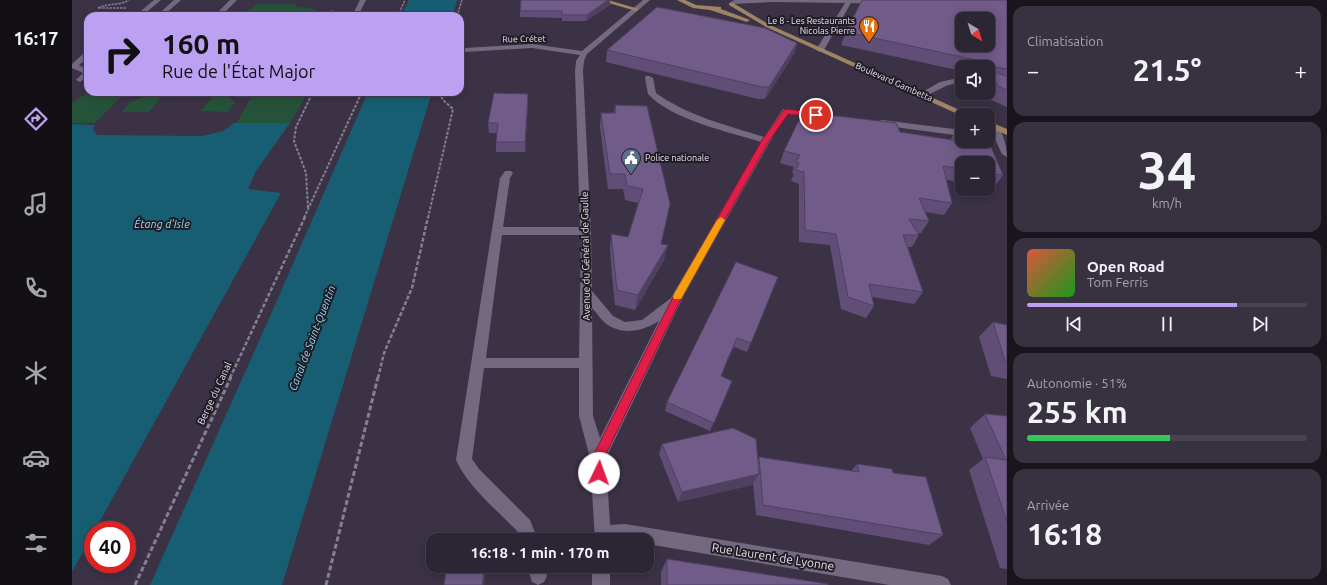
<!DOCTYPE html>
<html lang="fr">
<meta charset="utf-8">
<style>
:root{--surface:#2c2634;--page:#383240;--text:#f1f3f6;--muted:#a6a5ac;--line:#48434f;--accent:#bca0f2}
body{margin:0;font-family:Ubuntu,sans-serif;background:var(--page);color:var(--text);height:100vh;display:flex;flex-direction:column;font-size:15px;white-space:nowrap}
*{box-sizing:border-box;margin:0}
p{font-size:13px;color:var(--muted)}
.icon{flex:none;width:22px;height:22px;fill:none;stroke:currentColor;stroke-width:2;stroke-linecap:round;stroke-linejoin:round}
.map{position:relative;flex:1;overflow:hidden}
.sheet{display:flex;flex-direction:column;gap:6px;padding:6px;background:#18151d;width:320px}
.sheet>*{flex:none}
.guide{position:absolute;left:12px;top:12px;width:380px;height:84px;border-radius:12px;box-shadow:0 2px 10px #0003,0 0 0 1px var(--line);background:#bca0f2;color:#111;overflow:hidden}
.needle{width:26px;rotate:142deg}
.buttons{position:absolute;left:883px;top:12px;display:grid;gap:8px}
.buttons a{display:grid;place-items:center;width:40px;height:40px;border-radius:8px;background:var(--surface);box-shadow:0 2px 10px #0003,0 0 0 1px var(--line);font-size:20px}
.speed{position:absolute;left:12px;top:521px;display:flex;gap:8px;font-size:20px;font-weight:700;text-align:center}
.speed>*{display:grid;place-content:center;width:52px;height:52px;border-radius:50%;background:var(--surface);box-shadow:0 2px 10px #0003,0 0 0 1px var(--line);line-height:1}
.speed .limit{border:6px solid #d22;background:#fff;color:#111}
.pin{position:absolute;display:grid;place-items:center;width:34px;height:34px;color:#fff;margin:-17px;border:2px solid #fff;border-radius:50%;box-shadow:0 1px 4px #0007}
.me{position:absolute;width:44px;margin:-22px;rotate:3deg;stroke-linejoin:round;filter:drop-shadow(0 0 3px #0008)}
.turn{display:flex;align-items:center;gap:14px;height:84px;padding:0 12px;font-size:18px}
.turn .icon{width:52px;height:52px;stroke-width:2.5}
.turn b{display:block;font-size:28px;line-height:34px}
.big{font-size:30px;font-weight:700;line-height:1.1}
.sheet .tile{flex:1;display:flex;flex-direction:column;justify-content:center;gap:6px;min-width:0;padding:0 14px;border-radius:12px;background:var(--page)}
.sheet .dial{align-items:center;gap:0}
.dial b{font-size:52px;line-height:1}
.song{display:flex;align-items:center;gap:12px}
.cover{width:48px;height:48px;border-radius:6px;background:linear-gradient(135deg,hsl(10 70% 55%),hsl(120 70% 35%))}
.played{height:4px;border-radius:2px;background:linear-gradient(90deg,var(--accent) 75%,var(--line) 75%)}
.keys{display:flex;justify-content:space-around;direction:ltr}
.heat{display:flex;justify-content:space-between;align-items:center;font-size:22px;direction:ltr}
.charge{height:6px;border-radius:3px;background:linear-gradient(90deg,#34c759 51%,var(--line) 0)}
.trip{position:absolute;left:354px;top:533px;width:228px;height:40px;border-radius:12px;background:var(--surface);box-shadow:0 2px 10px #0003,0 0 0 1px var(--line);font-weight:700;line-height:40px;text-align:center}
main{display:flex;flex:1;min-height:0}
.dock{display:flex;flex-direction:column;width:72px;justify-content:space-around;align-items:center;background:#120f15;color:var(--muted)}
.dock .icon{width:28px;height:28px}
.dock .on{color:var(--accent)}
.dock b{font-size:18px;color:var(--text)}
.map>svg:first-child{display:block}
</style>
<main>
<nav class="dock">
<b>16:17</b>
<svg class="icon on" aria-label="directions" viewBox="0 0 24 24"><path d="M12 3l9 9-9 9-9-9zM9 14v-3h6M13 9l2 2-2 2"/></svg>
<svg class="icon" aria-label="music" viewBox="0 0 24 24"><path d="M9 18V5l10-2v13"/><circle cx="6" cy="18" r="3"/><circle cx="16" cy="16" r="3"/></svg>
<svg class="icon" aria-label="phone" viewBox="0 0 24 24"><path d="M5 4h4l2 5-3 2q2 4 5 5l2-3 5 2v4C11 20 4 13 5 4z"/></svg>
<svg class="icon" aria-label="climate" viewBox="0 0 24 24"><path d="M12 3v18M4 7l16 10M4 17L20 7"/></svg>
<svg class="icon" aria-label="car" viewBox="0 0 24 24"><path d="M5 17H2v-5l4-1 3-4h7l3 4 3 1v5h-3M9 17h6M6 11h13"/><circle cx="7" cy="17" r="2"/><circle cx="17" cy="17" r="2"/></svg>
<svg class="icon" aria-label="filters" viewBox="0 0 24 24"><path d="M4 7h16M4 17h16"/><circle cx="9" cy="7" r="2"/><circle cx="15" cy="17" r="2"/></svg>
</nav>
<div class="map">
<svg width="935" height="585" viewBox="0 0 935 585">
<rect width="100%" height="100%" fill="#3b3246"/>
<!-- green -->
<path fill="#255339" d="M185 4H224V7L238 8 258 16H169Z
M87 92H94L77 112H50L58 102Z
M151 92 163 102 156 112 129 111 143 93Z
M158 92H228L233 93 234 96 218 123H165L179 97 166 98Z
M15 93H79L67 97H49L23 123H0V103Z"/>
<!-- water -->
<path fill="#185e73" d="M337 0H385L381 16H329Z
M296 92H360L210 585H78L196 321Z
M162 123H218L184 171 176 189 209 193 23 530H21V534L0 572V124L23 125 21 129 25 135 130 136 151 131Z"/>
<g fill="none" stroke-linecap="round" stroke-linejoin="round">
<!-- path-far3 -->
<path stroke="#867f90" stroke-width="1.5" stroke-dasharray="2.5 1" stroke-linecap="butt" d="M54 8H26C36 3 47 6 57 0
M243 16 260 11 265 16
M326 16 333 0
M385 16 390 0
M367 92 368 95
M240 95 241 92
M289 95 290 92"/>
<!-- path-far2 -->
<path stroke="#867f90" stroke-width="2" stroke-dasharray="3 1.5" stroke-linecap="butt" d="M236 208 234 173 222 141 224 127 240 94
M232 218 289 94
M356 218 381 109 371 100 368 94"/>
<!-- path-far1 -->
<path stroke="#867f90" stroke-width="2.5" stroke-dasharray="4 2" stroke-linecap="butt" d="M158 378 233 217
M306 378 312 353 340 288 356 217"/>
<!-- path -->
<path stroke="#867f90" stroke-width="3" stroke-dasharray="5 2.5" stroke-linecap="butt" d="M63 585 159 377
M254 585 306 377"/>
<!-- minor -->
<path fill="#746980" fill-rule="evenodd" d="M82 0H89L70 16H63Z
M102 0H109L91 16H84Z
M158 0H165L149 16H142Z
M288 0H294L286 16H280Z
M571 0H578L515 54 512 61 511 71 519 231 520 291 541 316 553 322 570 320 599 298 689 142C657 132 598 119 576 94L573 78 574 76H577L581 78 584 93C616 116 654 125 692 137L711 109 756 114 760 117 756 120 716 114 705 129 612 295 534 458 538 525 553 524 870 576 876 579 879 585H817L575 544V540H523L518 458 507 416V368H412L400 459 407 469 458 520 466 540H450L446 532C426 511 396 487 384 460L428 178 433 171H439L441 173 438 178 431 227H508L503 71 504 61 508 55 460 48 393 52 389 50 393 48 460 44 510 51ZM430 235H509L507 358H414ZM520 308C524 312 528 318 532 322 548 336 570 332 587 321L528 438 521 416Z
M663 0H806L809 2 806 4 779 3 752 50 748 52 744 50 773 3 701 2 661 4 658 2Z
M13 52H16V58L7 65 16 70V76L8 82 4 80 11 73 0 68V64Z
M890 77V81L874 86 852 97H849L845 95 868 82Z
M810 120 890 130V136L807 125 806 123 807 121Z
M921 123C931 127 935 148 935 157L930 154 919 131 916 132V125Z
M455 566H473L475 576 472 582 466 585 460 582Z
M520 566H538V585H520Z"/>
<!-- major -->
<path fill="#9f8463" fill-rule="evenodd" d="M526 0H536L567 9 564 11Z
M605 0H613L624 5 649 7V9L678 20 675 22 638 10 621 8Z
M657 3H661L698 25 899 115 890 116 694 27 657 5Z
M916 121 935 129V135L916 127Z"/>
</g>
<!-- wall -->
<path fill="#614e76" d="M935 0V107L917 99 914 93H916V67H890V71L769 45 774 32Z
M538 5 514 21H490V18L448 17V11Z
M725 43 722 54 693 99H686L534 62 535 50Z
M456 94V104L453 152H424V142L425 133H417L416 123Z
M543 105 598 204 589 244 592 260 563 310 543 305 540 276 538 249 539 234 556 237 566 203 553 200 551 189H536L528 127 529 113H542Z
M740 113 828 132 878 140 884 131 931 175 922 187 916 186V163H890V182L874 180 880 203 872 215 853 212 857 221 849 233H846L847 235 840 247H836L851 292 842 304 800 297 802 306 794 318 769 309 758 245 727 242V184L719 181 722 174 720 173 722 167 708 163 712 151 738 119Z
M706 277 675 352 662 347 654 363 649 376 660 381 638 431 593 411 595 402Z
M921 322 935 325V379L919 376 907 337Z
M913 414 935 416V569L928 568 897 470 911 459 898 428Z
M590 444 686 460 687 457 779 471 785 464 821 473 871 535 857 545 684 515 681 483 680 485 606 502 587 454Z
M595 559 756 585H589V572Z"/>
<!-- shaded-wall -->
<path fill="#4f4060" d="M536 0H538V5L514 21 515 15Z
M725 43 722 54 693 99 697 87Z
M911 60 907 67H906L909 61Z
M456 94V104L453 152V142Z
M596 245 592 260 563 310 566 295Z
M687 474 680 485 606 502 610 492Z
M412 572 413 576 412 585H410Z"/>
<!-- building -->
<path fill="#715b89" stroke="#4f4060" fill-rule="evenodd" d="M449 0H536L515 15H490V11H448Z
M790 0H935V69L924 67 922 68 924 73 935 76V90L926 86 916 68V67L915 66 921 63 911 60 909 61 774 32ZM890 19H916V45H890Z
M585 7 693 28 725 43 697 87H690L535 50Z
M422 93 456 94 453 142H424L426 123H416Z
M543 105 575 106 598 204 589 244 596 245 566 295 545 290 539 234 556 237 571 189 555 186 553 174H538L529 113H544Z
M740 113 824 123 828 132 887 141 884 131H890V141H916V140L931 175 916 173V163H890V169L871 166 880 203 847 198 857 221 837 219 847 235H831L851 292 797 284 802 306 776 297 764 234 733 230 732 172 724 170 727 163 724 162 728 155 712 151 728 118 741 119Z
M664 262 706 277 679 343 665 338 657 356 649 376 660 381 642 423 595 402Z
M921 322 935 325V362L933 361Z
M913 414 935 416V522L913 457 934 460Z
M661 428 684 439 687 474 610 492 590 444Z
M687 457 787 472 785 464 820 469 821 473 854 477 871 535 691 505Z
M595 559 756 584V585H595Z
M374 571 412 572 410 585H372Z"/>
<!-- route -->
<path fill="#e11d48" stroke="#92132f" d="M714 109 744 113 748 115 744 117 716 114 697 141 611 295 532 458 533 473 531 477 527 479 523 477 520 458 602 295 690 140 712 110Z"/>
<!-- slow -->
<path fill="#f59e0b" d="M649 217 653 220 609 299H602L601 297 602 294 645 220Z"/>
<!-- icons -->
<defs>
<g id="restaurant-pin" transform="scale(1)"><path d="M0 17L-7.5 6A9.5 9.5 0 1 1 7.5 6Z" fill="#e8710a" stroke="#201c25"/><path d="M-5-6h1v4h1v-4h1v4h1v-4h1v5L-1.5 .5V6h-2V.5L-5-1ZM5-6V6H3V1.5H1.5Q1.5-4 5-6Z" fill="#fff"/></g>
<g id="civic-pin" transform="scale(1)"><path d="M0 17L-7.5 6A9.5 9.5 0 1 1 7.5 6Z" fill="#5c6f8a" stroke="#201c25"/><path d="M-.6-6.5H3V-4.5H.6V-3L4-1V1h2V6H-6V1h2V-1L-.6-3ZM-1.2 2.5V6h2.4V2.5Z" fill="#fff"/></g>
</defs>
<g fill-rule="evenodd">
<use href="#restaurant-pin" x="797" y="26"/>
<use href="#civic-pin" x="559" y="158"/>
</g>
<g text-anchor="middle" stroke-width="4" stroke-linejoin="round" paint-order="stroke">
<!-- far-poi labels -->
<g font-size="9" fill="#e7e1ee" stroke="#201c25" text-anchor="end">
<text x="783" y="24">Le 8 - Les Restaurants<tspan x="783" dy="10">Nicolas Pierre</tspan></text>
<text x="573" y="161" text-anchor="start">Police nationale</text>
</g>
<!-- far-street labels -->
<g font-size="9" fill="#e7e1ee" stroke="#201c25">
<text transform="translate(452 39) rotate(-1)" y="3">Rue Crétet</text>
<text transform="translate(822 82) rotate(24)" y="3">Boulevard Gambetta</text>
</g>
<!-- street labels -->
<g font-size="10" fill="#e7e1ee" stroke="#201c25">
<text transform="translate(513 256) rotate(-91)" y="4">Avenue du Général de Gaulle</text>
<text transform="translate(142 393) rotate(-65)" y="4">Berge du Canal</text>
</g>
<!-- water labels -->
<g font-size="11" font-style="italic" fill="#8fdaf6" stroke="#201c25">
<text x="90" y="228">Étang d'Isle</text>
<text transform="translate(240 338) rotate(-69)" y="4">Canal de Saint-Quentin</text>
</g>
<!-- near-street labels -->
<g font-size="12" fill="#e7e1ee" stroke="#201c25">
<text transform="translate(701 557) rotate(9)" y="4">Rue Laurent de Lyonne</text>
</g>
</g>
</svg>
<div class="buttons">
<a><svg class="needle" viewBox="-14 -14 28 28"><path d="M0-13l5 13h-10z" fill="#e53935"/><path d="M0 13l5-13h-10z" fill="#a6a5ac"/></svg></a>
<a><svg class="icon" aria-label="sound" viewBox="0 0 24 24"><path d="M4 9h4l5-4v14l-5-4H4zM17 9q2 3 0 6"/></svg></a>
<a>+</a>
<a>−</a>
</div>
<div class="speed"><div class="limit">40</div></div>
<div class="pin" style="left:744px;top:115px;background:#d93025"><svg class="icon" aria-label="arrive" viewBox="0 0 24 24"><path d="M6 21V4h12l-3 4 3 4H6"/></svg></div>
<svg class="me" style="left:527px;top:473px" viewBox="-20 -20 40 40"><circle r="19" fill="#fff"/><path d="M0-13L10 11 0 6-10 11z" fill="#e11d48"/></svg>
<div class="trip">16:18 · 1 min · 170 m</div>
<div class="guide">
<div class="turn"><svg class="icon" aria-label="right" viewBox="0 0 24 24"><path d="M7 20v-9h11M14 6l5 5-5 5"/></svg><div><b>160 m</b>Rue de l'État Major</div></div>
</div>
</div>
<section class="sheet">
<div class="tile"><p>Climatisation</p>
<div class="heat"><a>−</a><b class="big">21.5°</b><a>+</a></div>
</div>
<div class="tile dial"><b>34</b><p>km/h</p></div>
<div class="tile">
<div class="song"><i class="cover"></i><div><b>Open Road</b><p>Tom Ferris</p></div></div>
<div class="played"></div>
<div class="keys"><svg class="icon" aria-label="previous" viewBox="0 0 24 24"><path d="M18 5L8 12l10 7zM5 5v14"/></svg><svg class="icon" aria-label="pause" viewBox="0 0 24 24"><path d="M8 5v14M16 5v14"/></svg><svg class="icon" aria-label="next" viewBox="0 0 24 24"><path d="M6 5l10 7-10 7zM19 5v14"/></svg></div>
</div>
<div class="tile"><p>Autonomie · 51%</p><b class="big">255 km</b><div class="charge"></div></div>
<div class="tile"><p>Arrivée</p><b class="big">16:18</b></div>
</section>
</main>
